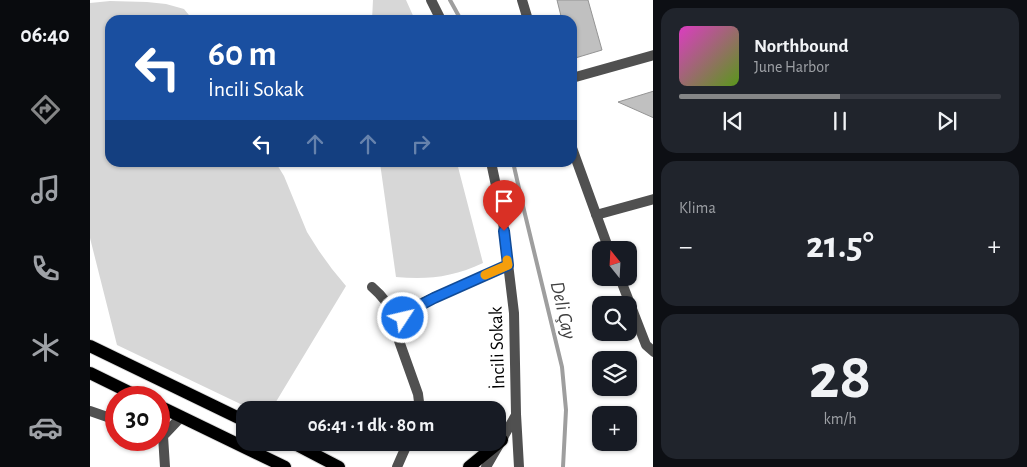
<!DOCTYPE html>
<html lang="tr">
<meta charset="utf-8">
<style>
:root{--surface:#171b24;--page:#20242c;--text:#f1f3f6;--muted:#9ea1a6;--line:#363941;--accent:#858687}
body{margin:0;font-family:"Alegreya Sans",sans-serif;background:var(--page);color:var(--text);height:100vh;display:flex;flex-direction:column;font-size:19px;white-space:nowrap}
*{box-sizing:border-box;margin:0}
p{font-size:16px;color:var(--muted)}
.icon{flex:none;width:28px;height:28px;fill:none;stroke:currentColor;stroke-width:2;stroke-linecap:round;stroke-linejoin:round}
.map{position:relative;flex:1;overflow:hidden}
.sheet{display:flex;flex-direction:column;gap:8px;padding:8px;background:#0d0f14;width:374px}
.sheet>*{flex:none}
.top-card{position:absolute;left:15px;top:15px;width:472px;height:152px;border-radius:15px;box-shadow:0 1px 4px #0004;background:#1a4fa0;color:#fff;overflow:hidden}
.needle{width:32px;rotate:342deg}
.tools{position:absolute;left:502px;top:241px;display:grid;gap:10px}
.tools a{display:grid;place-items:center;width:45px;height:45px;border-radius:10px;background:var(--surface);box-shadow:0 1px 4px #0004;font-size:25px}
.speed{position:absolute;left:15px;top:386px;display:flex;gap:10px;font-size:25px;font-weight:700;text-align:center}
.speed>*{display:grid;place-content:center;width:65px;height:65px;border-radius:50%;background:var(--surface);box-shadow:0 1px 4px #0004;line-height:1}
.speed .limit{border:8px solid #d22;background:#fff;color:#111}
.pin{position:absolute;display:grid;place-items:center;width:42px;height:42px;color:#fff;margin:-51px -21px;border-radius:50% 50% 50% 0;rotate:-45deg;box-shadow:0 0 5px #0007}
.pin .icon{rotate:45deg}
.me{position:absolute;width:55px;margin:-28px;rotate:55deg;stroke-linejoin:round;filter:drop-shadow(0 0 4px #0008)}
.turn{display:flex;align-items:center;gap:18px;height:105px;padding:0 20px;font-size:22px}
.turn .icon{width:65px;height:65px;stroke-width:2.5}
.turn b{display:block;font-size:35px;line-height:42px}
.lanes{display:flex;align-items:center;height:48px;padding:0 20px;background:#0003;justify-content:center;gap:25px;direction:ltr}
.lanes .off{opacity:.35}
.big{font-size:38px;font-weight:700;line-height:1.1}
.sheet .widget{flex:1;display:flex;flex-direction:column;justify-content:center;gap:8px;min-width:0;padding:0 18px;border-radius:15px;background:var(--page)}
.sheet .dial{align-items:center;gap:0}
.dial b{font-size:65px;line-height:1}
.song{display:flex;align-items:center;gap:15px}
.cover{width:60px;height:60px;border-radius:8px;background:linear-gradient(135deg,hsl(310 70% 55%),hsl(90 70% 35%))}
.played{height:5px;border-radius:2px;background:linear-gradient(90deg,var(--accent) 50%,var(--line) 50%)}
.keys{display:flex;justify-content:space-around;direction:ltr}
.heat{display:flex;justify-content:space-between;align-items:center;font-size:28px;direction:ltr}
.trip{position:absolute;left:146px;top:401px;width:270px;height:50px;border-radius:15px;background:var(--surface);box-shadow:0 1px 4px #0004;font-weight:700;line-height:50px;text-align:center}
main{display:flex;flex:1;min-height:0}
.tabs{display:flex;flex-direction:column;width:90px;justify-content:space-around;align-items:center;background:#090b0e;color:var(--muted)}
.tabs .icon{width:35px;height:35px}
.tabs .current{color:var(--accent)}
.tabs b{font-size:22px;color:var(--text)}
.map>svg:first-child{display:block}
</style>
<main>
<nav class="tabs">
<b>06:40</b>
<svg class="icon current" aria-label="directions" viewBox="0 0 24 24"><path d="M12 3l9 9-9 9-9-9zM9 14v-3h6M13 9l2 2-2 2"/></svg>
<svg class="icon" aria-label="music" viewBox="0 0 24 24"><path d="M9 18V5l10-2v13"/><circle cx="6" cy="18" r="3"/><circle cx="16" cy="16" r="3"/></svg>
<svg class="icon" aria-label="phone" viewBox="0 0 24 24"><path d="M5 4h4l2 5-3 2q2 4 5 5l2-3 5 2v4C11 20 4 13 5 4z"/></svg>
<svg class="icon" aria-label="climate" viewBox="0 0 24 24"><path d="M12 3v18M4 7l16 10M4 17L20 7"/></svg>
<svg class="icon" aria-label="car" viewBox="0 0 24 24"><path d="M5 17H2v-5l4-1 3-4h7l3 4 3 1v5h-3M9 17h6M6 11h13"/><circle cx="7" cy="17" r="2"/><circle cx="17" cy="17" r="2"/></svg>
</nav>
<div class="map">
<svg width="564" height="467" viewBox="0 0 564 467">
<rect width="100%" height="100%" fill="#fff"/>
<!-- green -->
<path fill="#d7d7d7" d="M283 0H316L325 20H282Z
M20 1 57 2 76 4 94 9 103 20H20V162L186 163 194 176 217 232 229 251 242 269 256 286 181 410H163L27 345 0 238V3Z
M290 163H367L393 263C363 277 338 280 306 277Z"/>
<g fill="none" stroke-linecap="round" stroke-linejoin="round">
<!-- stream -->
<path stroke="#9e9e9e" stroke-width="4" d="M360 0 371 20
M423 162 433 206 472 367 476 410 473 467"/>
</g>
<!-- building -->
<path fill="#c0c0c0" stroke="#949494" d="M467 0H498L512 50 482 59V20H472Z
M564 91V118L528 102Z"/>
<g fill="none" stroke-linecap="round" stroke-linejoin="round">
<!-- primary casing -->
<g stroke="#dbdbdb" stroke-width="14">
<path id="primary" d="M0 346 155 421
M0 373 51 398
M69 406 195 467
M201 442 249 467
M379 467 412 440"/>
</g>
<!-- minor -->
<path stroke="#505050" stroke-width="10" d="M341 0 351 20
M432 0 438 20
M482 78 564 55
M482 148 519 250
M401 162 412 214 424 313 426 414 429 467
M506 215 564 199
M530 278 556 345 564 352
M282 287C294 297 302 309 309 323
M330 410 328 394 308 338C307 329 309 320 316 313 326 304 345 297 357 292 377 283 398 274 418 265
M0 411 26 420
M73 436 75 467
M73 436 91 417
M307 467 318 442
M396 467 426 415"/>
<!-- primary -->
<use href="#primary" stroke="#000" stroke-width="12"/>
</g>
<g fill="none" stroke-linecap="round" stroke-linejoin="round">
<!-- route casing -->
<g stroke="#114b97" stroke-width="12">
<path id="route" d="M313 318 323 309 344 298 418 265 414 231"/>
</g>
<!-- route -->
<use href="#route" stroke="#1a73e8" stroke-width="9"/>
<!-- slow -->
<path stroke="#f59e0b" stroke-width="9" d="M395 275 418 265 417 260"/>
</g>
<g text-anchor="middle" stroke-width="4.5" stroke-linejoin="round" paint-order="stroke">
<!-- street labels -->
<g font-size="19" fill="#000" stroke="#fff">
<text transform="translate(406 348) rotate(-92)" y="7">İncili Sokak</text>
</g>
<!-- water labels -->
<g font-size="20" font-style="italic" fill="#3f3f3f" stroke="#fff">
<text transform="translate(474 310) rotate(77)" y="7">Deli Çay</text>
</g>
</g>
</svg>
<div class="tools">
<a><svg class="needle" viewBox="-14 -14 28 28"><path d="M0-13l5 13h-10z" fill="#e53935"/><path d="M0 13l5-13h-10z" fill="#9ea1a6"/></svg></a>
<a><svg class="icon" aria-label="search" viewBox="0 0 24 24"><circle cx="10" cy="10" r="6"/><path d="M15 15l6 6"/></svg></a>
<a><svg class="icon" aria-label="layers" viewBox="0 0 24 24"><path d="M12 4l9 5-9 5-9-5zM3 14l9 5 9-5"/></svg></a>
<a>+</a>
</div>
<div class="speed"><div class="limit">30</div></div>
<div class="pin" style="left:414px;top:231px;background:#d93025"><svg class="icon" aria-label="arrive" viewBox="0 0 24 24"><path d="M6 21V4h12l-3 4 3 4H6"/></svg></div>
<svg class="me" style="left:313px;top:318px" viewBox="-20 -20 40 40"><circle r="17" fill="#1a73e8" stroke="#fff" stroke-width="3"/><path d="M0-11L8 9 0 5-8 9z" fill="#fff"/></svg>
<div class="trip">06:41 · 1 dk · 80 m</div>
<div class="top-card">
<div class="turn"><svg class="icon" aria-label="left" viewBox="0 0 24 24"><path d="M17 20v-9H6M10 6l-5 5 5 5"/></svg><div><b>60 m</b>İncili Sokak</div></div>
<div class="lanes"><svg class="icon" aria-label="left" viewBox="0 0 24 24"><path d="M17 20v-9H6M10 6l-5 5 5 5"/></svg><svg class="icon off" aria-label="ahead" viewBox="0 0 24 24"><path d="M12 20V5M6 11l6-6 6 6"/></svg><svg class="icon off" aria-label="ahead" viewBox="0 0 24 24"><path d="M12 20V5M6 11l6-6 6 6"/></svg><svg class="icon off" aria-label="right" viewBox="0 0 24 24"><path d="M7 20v-9h11M14 6l5 5-5 5"/></svg></div>
</div>
</div>
<section class="sheet">
<div class="widget">
<div class="song"><i class="cover"></i><div><b>Northbound</b><p>June Harbor</p></div></div>
<div class="played"></div>
<div class="keys"><svg class="icon" aria-label="previous" viewBox="0 0 24 24"><path d="M18 5L8 12l10 7zM5 5v14"/></svg><svg class="icon" aria-label="pause" viewBox="0 0 24 24"><path d="M8 5v14M16 5v14"/></svg><svg class="icon" aria-label="next" viewBox="0 0 24 24"><path d="M6 5l10 7-10 7zM19 5v14"/></svg></div>
</div>
<div class="widget"><p>Klima</p>
<div class="heat"><a>−</a><b class="big">21.5°</b><a>+</a></div>
</div>
<div class="widget dial"><b>28</b><p>km/h</p></div>
</section>
</main>
